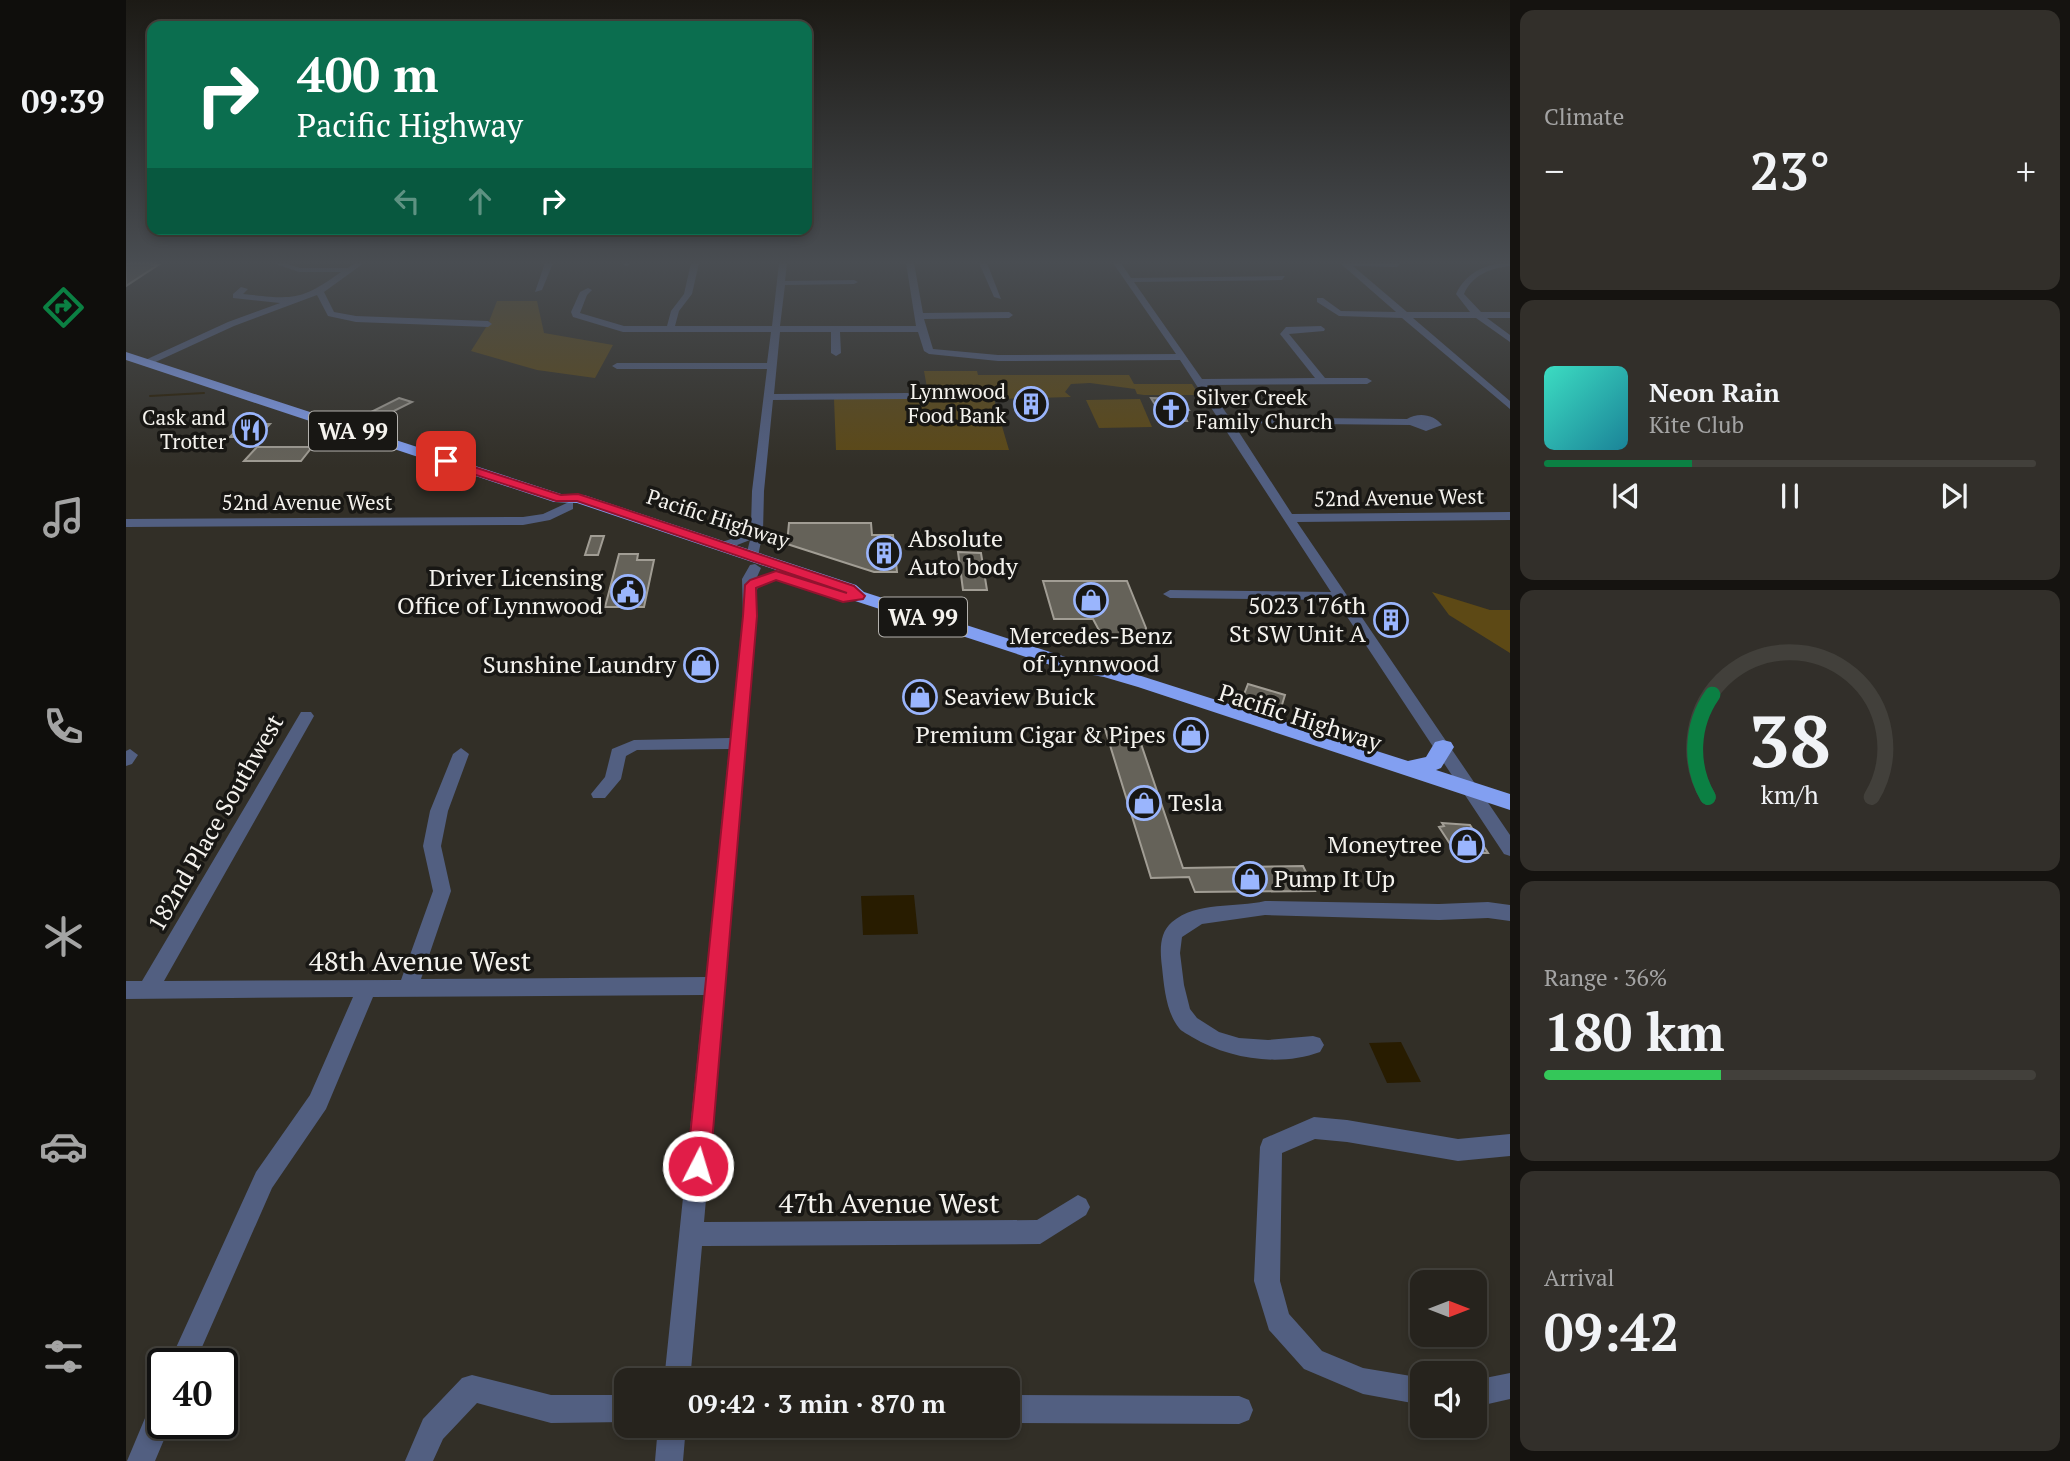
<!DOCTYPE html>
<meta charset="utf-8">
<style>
:root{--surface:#26231d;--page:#322f2a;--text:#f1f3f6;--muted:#a4a4a4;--line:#42403b;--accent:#0b8043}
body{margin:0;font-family:"PT Serif",serif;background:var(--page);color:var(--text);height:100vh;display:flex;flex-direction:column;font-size:26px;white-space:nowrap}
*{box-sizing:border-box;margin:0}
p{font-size:23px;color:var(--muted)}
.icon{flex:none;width:38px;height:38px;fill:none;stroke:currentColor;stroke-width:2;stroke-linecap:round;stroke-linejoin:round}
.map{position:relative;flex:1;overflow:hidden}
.sheet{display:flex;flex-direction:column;gap:10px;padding:10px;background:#151310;width:560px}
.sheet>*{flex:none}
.guide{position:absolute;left:21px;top:21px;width:665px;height:214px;border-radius:14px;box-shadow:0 4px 10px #0003,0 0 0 2px var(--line);background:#0b6e4f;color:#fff;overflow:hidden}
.needle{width:46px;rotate:90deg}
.tools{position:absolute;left:1284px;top:1270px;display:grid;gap:14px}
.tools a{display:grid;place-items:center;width:77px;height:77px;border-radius:14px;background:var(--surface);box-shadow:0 4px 10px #0003,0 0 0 2px var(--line);font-size:35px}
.speed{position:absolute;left:21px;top:1348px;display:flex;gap:14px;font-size:35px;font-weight:700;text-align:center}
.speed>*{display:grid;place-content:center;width:91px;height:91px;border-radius:50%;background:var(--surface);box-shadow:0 4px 10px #0003,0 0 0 2px var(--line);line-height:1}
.speed .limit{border:4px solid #111;border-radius:10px;background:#fff;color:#111}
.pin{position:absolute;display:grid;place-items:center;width:60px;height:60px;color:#fff;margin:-30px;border-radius:14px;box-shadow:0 4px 10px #0006}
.me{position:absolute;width:77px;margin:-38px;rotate:5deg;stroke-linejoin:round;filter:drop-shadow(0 0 5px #0008)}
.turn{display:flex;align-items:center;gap:24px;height:147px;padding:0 35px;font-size:32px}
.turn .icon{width:91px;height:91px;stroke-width:2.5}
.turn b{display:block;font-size:49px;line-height:60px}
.lanes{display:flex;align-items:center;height:66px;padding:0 35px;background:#0003;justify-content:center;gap:35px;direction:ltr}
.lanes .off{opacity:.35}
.big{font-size:52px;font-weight:600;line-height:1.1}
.sheet .tile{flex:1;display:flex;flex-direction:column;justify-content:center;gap:10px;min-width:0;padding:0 24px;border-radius:14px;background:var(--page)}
.sheet .dial{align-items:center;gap:0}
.dial svg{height:182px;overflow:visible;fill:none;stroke:var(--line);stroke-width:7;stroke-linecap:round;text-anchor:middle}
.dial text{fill:var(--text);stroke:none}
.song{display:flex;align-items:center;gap:21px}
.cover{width:84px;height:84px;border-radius:10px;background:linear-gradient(135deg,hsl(170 70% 55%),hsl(190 70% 35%))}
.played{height:7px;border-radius:4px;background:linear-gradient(90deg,var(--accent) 30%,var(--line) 30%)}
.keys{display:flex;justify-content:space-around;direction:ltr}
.heat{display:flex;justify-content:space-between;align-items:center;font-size:38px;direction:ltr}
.charge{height:10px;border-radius:5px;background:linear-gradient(90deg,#34c759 36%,var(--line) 0)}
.trip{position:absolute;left:488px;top:1368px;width:406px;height:70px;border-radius:14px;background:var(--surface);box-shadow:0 4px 10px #0003,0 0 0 2px var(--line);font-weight:600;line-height:70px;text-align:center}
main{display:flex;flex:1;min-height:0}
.dock{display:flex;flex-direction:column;width:126px;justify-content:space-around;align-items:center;background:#0f0e0c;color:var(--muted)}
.dock .icon{width:49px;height:49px}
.dock .current{color:var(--accent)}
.dock b{font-size:32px;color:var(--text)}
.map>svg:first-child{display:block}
</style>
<main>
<nav class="dock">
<b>09:39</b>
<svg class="icon current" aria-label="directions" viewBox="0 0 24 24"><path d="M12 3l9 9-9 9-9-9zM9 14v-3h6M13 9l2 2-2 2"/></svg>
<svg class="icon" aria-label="music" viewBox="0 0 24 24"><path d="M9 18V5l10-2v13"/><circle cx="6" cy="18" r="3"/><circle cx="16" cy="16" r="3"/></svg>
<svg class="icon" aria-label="phone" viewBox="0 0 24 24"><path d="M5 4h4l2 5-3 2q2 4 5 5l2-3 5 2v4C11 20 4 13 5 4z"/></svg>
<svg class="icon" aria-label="climate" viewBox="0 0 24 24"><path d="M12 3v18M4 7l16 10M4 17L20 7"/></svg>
<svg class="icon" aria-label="car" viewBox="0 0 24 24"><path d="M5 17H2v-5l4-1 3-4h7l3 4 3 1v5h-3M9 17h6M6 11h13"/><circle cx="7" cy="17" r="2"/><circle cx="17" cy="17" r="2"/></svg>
<svg class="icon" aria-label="filters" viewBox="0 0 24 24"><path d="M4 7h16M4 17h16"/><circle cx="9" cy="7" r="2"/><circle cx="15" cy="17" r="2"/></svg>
</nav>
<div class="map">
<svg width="1384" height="1461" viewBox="0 0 1384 1461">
<rect width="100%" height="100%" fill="#322f27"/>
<!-- green -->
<path fill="#5d4915" d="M371 301H411L418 333 487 345 469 378 411 370 345 351 362 324Z
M798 371H851L852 375H1003L1008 384H1066L1073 395H1018L1011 394 1009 389 964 383 945 384 939 392 945 397 868 399 883 450H710L708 399H803Z
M1014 399 1026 427 973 428 960 400Z
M1306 592 1364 610H1384V653L1323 615Z"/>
<!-- water -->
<path fill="#281c00" d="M788 895 792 934 737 935 735 896Z
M1275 1042 1295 1082 1261 1083 1243 1043Z"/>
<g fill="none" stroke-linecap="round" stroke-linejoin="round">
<!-- stream -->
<path stroke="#281c00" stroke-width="2" d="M24 396 78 393"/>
</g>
<!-- building -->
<path fill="#656259" stroke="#a19d94" stroke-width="2" d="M7 263H30L27 265H32L0 286V264Z
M273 398 286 402 260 415 247 411Z
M1025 398 1057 399 1063 410H1056L1061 421H1039Z
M131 424H144L132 437H104L115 425Z
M131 447H186L175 461H118Z
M663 523H745L746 535H767L771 572H748L661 544Z
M465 536H478L472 555H459Z
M832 552 855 553 861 590H837Z
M493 554H512L511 560H528L518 607H479Z
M917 581H1001L1020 628 1019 634 1012 640 996 642 975 634 967 619H928Z
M1122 684 1159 695 1155 708 1117 697Z
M979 729H1010L1057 868 1177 866 1189 891 1069 892 1063 877 1025 878Z
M1316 823 1344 825 1362 853H1330L1313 827 1318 826Z"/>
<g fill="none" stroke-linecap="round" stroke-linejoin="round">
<!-- minor -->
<path fill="#525f81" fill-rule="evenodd" d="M147 263H159L174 268H222L229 263H238L198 292 208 312 230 316 362 321 366 324 362 327 230 322 202 316 191 295 108 326 23 365H17V361L102 322 154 303 107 298V294L115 287 122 289 117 294C167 299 173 302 215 272H173Z
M419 263H427L416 290 409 292Z
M506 263 500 266 496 264 497 263Z
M565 263H573L566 294 553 311 549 326H646L653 263H661L659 281 728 280 732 282 728 284 659 285 654 326H790L780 263H788L797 313 883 312 887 315 883 318 798 319 807 349 872 355 1050 354 987 263H995L1005 278 1159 276 1156 280 1008 282 1076 379 1189 378 1154 334 1160 327 1195 326 1199 329 1198 331 1163 334 1199 378H1241L1246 381 1241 384 1081 385 1103 417 1281 419C1292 412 1308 414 1316 425L1300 431 1284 425 1107 423 1166 514 1384 512V520L1171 522 1384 835V856L1378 854 1210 600 1044 598 1037 594 1044 590 1205 592 1054 360 872 361 803 354 798 351 792 332H714L715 353 710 356 705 353V332H654L648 394 782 393 787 396 782 399 647 400 638 491 637 532 632 556 626 560 620 556 624 540 601 549H593V543L614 536 625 525 626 491 641 369H491L486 366 491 363H641L645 332H497L447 317 445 312 454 292 462 288 466 290 461 295 454 313 498 326H541L545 311 558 294Z
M853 263H861L875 299 868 297Z
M1214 263H1274L1271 267 1227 266 1281 312H1344L1330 294C1340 272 1361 263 1384 263V266C1365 268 1346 275 1338 294L1355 312H1384V318H1361L1384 335V342L1350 318H1287L1384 401V409L1276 318 1213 316 1191 302V298H1197L1215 311 1270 312Z
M443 502 447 503V509L424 520 397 525 0 527V519L397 517 417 514Z
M629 564 635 568 631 577 650 571 657 575C632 595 629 570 631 616L578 1222 911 1220 952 1195 960 1199 964 1207 960 1215 914 1244 576 1246 564 1381H538L578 995 247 997 200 1109 146 1188 69 1363H43L130 1172 184 1095 227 997 0 999V981H16L175 712H185L188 716 38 981 275 980 307 891 297 846 304 811 327 754 335 748 343 754 322 811 315 846 325 891 295 979 580 977 603 749 511 750 500 756 495 779 479 798H467L465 794 479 777 486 749 508 740 604 738 617 616 616 579 624 565Z
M4 749 12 755 6 764 0 766V751Z
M1139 901 1313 904 1362 902 1384 905V921L1362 918 1313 920 1139 915 1076 924 1056 937 1054 953 1058 985 1064 1009 1071 1018 1093 1032 1113 1038 1142 1040 1187 1036 1194 1038 1198 1045 1194 1052C1153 1067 1103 1059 1066 1037 1062 1034 1056 1032 1053 1028 1040 1012 1038 986 1036 967 1034 951 1033 933 1046 922 1071 901 1110 908 1139 901Z
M1188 1117 1221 1120 1332 1139 1384 1134V1156L1332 1161 1221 1142 1189 1139 1156 1153 1154 1281 1163 1314 1196 1351 1237 1368 1297 1378V1405L1237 1394 1178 1369 1143 1330 1128 1281 1134 1147 1137 1139Z
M1384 1373V1399L1349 1407V1380Z
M346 1375 425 1395H500V1422L425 1423 351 1403 317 1439 307 1461H279L297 1419 336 1378Z
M37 1395V1423H45L29 1461H1L27 1399Z
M882 1395 1113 1396 1123 1400 1127 1410 1123 1420 1113 1424 882 1423Z
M532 1426H560L557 1461H529Z"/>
<!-- highway -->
<path fill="#829ff1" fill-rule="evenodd" d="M0 352 435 494 458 495 730 585 738 592 952 661 987 667 1282 761 1300 757 1309 742 1317 740 1325 742 1328 747 1315 768 1310 770 1384 794V810L1012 687 978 677 943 671 726 600 718 593 451 503 428 502 0 360Z"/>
</g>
<!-- sky -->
<linearGradient id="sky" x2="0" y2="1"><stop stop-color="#1c1a15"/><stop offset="0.56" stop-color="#494d52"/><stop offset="1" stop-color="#494d52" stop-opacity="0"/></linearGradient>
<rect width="1384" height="468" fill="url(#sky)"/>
<!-- route -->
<path fill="#e11d48" stroke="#92132f" stroke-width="2" d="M320 458 435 495 452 494 486 505 728 586 739 596 737 599 717 602 650 580 630 588 631 616 584 1166 581 1174 572 1177 564 1174 561 1166 617 616 619 585 624 580 650 571 721 593 451 501H430L316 464 315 461Z"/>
<!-- icons -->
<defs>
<g id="building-ring" transform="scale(1.75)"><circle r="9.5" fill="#181714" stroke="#9ab5fd" stroke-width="1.5"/><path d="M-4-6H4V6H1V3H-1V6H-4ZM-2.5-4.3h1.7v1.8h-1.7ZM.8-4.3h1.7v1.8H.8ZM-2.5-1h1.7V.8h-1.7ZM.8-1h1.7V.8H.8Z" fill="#9ab5fd"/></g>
<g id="church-ring" transform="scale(1.75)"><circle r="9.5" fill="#181714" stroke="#9ab5fd" stroke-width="1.5"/><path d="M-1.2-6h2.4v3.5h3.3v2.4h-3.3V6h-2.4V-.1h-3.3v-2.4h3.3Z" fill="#9ab5fd"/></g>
<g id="restaurant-ring" transform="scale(1.75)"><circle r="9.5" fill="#181714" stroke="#9ab5fd" stroke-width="1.5"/><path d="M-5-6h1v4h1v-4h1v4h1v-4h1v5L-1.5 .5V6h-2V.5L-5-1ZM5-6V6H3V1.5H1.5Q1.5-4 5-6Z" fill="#9ab5fd"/></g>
<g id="civic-ring" transform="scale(1.75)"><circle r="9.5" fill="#181714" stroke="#9ab5fd" stroke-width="1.5"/><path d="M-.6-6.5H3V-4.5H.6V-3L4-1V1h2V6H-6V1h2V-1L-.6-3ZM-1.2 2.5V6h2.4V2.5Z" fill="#9ab5fd"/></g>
<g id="shop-ring" transform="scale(1.75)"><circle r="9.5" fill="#181714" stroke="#9ab5fd" stroke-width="1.5"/><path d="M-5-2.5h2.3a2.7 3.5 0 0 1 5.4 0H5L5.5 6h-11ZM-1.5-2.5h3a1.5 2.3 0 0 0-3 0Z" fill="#9ab5fd"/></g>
</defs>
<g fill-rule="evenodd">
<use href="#building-ring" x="905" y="404"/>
<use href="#church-ring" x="1045" y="410"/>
<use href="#restaurant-ring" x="124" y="430"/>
<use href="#building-ring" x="758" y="553"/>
<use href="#civic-ring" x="502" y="592"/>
<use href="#shop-ring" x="965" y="600"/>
<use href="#building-ring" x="1265" y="620"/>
<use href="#shop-ring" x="575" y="665"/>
<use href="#shop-ring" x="794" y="697"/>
<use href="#shop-ring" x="1065" y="735"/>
<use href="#shop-ring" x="1018" y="803"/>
<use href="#shop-ring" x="1341" y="845"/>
<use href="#shop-ring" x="1124" y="879"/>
</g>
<g text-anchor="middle" stroke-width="7" stroke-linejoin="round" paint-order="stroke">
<!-- far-poi labels -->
<g font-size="21" fill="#f5f3ee" stroke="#181714" text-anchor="end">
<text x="880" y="399">Lynnwood<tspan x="880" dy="24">Food Bank</tspan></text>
<text x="1070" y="405" text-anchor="start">Silver Creek<tspan x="1070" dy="24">Family Church</tspan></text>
<text x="100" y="425">Cask and<tspan x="100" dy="24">Trotter</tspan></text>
</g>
<!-- far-street labels -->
<g font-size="21" fill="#f5f3ee" stroke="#181714">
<text transform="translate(1273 498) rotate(-1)" y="7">52nd Avenue West</text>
<text x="181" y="510">52nd Avenue West</text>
<text transform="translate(592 519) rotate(18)" y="7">Pacific Highway</text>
</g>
<!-- shield labels -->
<g fill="#181714" stroke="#b3b1ad" stroke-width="2">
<rect x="183" y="411.5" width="88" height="39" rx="5"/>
<rect x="753" y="597.5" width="88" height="39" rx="5"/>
</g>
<g font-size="23" font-weight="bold" fill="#f5f3ee">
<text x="227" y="439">WA 99</text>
<text x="797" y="625">WA 99</text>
</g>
<!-- poi labels -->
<g font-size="24" fill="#f5f3ee" stroke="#181714" text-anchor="end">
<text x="782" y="547" text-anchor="start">Absolute<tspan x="782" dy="28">Auto body</tspan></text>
<text x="477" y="586">Driver Licensing<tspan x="477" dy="28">Office of Lynnwood</tspan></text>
<text x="1240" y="614">5023 176th<tspan x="1240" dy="28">St SW Unit A</tspan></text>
<text x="965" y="644" text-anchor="middle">Mercedes-Benz<tspan x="965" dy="28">of Lynnwood</tspan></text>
<text x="550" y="673">Sunshine Laundry</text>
<text x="818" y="705" text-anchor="start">Seaview Buick</text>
<text x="1040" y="743">Premium Cigar &amp; Pipes</text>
<text x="1042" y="811" text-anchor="start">Tesla</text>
<text x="1316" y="853">Moneytree</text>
<text x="1148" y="887" text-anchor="start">Pump It Up</text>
</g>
<!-- street labels -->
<g font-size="24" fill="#f5f3ee" stroke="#181714">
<text transform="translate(1174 718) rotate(18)" y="8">Pacific Highway</text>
<text transform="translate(90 823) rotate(-60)" y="8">182nd Place Southwest</text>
</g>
<!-- near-street labels -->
<g font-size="28" fill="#f5f3ee" stroke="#181714">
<text x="294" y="971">48th Avenue West</text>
<text x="763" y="1213">47th Avenue West</text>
</g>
</g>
</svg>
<div class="tools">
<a><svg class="needle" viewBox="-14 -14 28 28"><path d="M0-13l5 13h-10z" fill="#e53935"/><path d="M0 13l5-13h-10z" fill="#a4a4a4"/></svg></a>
<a><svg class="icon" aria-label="sound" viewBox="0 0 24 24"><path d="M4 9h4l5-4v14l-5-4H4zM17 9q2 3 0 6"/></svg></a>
</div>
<div class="speed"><div class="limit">40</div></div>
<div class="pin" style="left:320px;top:461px;background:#d93025"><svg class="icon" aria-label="arrive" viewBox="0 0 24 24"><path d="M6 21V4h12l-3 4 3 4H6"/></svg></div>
<svg class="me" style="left:572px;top:1166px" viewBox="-20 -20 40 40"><circle r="17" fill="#e11d48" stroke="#fff" stroke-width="3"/><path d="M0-11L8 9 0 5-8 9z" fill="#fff"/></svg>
<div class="trip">09:42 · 3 min · 870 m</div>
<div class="guide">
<div class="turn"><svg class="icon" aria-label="right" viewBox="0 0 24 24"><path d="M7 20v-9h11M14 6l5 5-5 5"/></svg><div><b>400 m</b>Pacific Highway</div></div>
<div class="lanes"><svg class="icon off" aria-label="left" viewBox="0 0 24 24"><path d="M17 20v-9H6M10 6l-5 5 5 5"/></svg><svg class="icon off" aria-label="ahead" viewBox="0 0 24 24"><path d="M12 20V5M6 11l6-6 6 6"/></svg><svg class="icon" aria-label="right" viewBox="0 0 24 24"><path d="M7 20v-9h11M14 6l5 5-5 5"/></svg></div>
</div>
</div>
<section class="sheet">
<div class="tile"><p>Climate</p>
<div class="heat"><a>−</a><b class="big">23°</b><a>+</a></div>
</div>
<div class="tile">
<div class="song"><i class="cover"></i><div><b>Neon Rain</b><p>Kite Club</p></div></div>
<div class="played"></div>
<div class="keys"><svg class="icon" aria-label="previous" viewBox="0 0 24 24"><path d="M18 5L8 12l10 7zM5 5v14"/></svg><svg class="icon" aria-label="pause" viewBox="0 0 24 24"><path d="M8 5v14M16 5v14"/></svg><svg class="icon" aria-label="next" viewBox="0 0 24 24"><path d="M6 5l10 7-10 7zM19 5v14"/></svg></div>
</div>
<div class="tile dial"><svg viewBox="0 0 100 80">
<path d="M14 69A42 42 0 1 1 86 69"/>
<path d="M14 69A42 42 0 0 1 16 24" stroke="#0b8043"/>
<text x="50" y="56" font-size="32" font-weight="700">38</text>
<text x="50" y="72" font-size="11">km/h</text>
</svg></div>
<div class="tile"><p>Range · 36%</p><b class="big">180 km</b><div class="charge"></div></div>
<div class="tile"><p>Arrival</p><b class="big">09:42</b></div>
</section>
</main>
